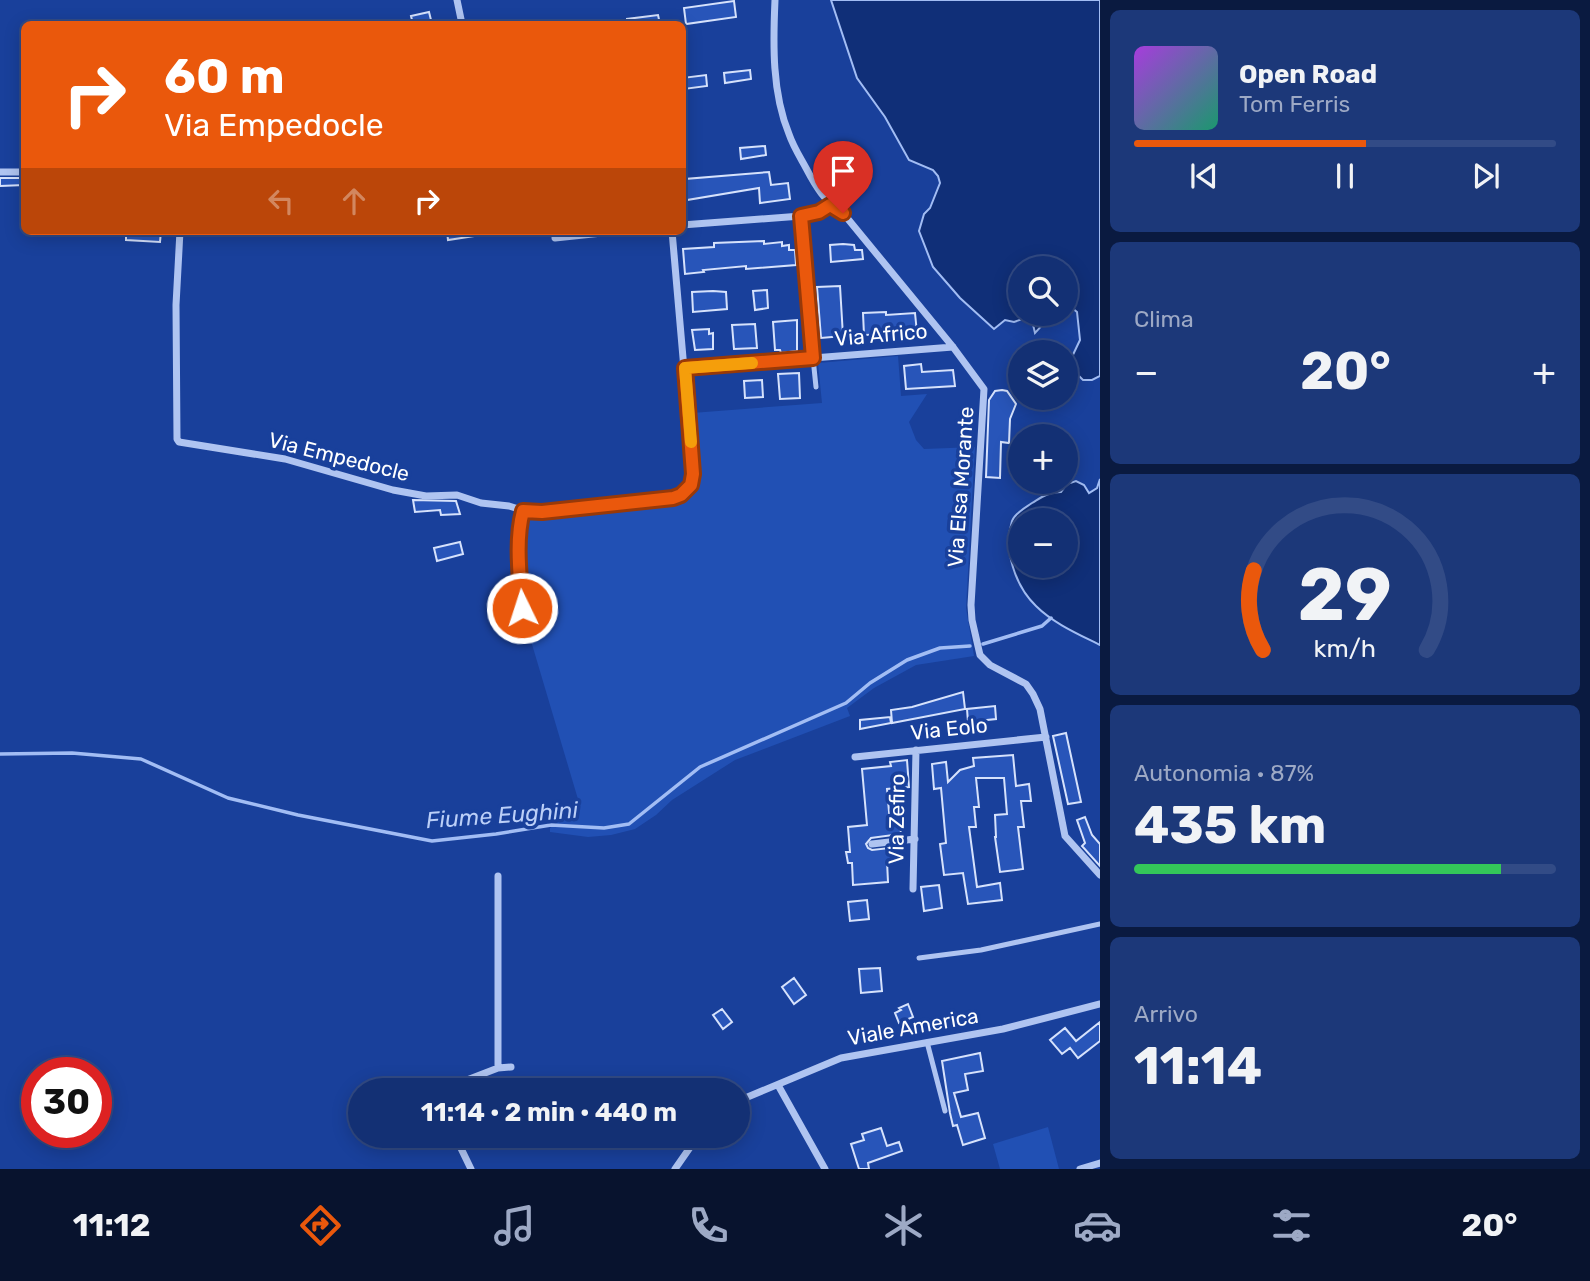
<!DOCTYPE html>
<html lang="it">
<meta charset="utf-8">
<style>
:root{--surface:#133074;--page:#1c3879;--text:#f1f3f6;--muted:#9da9c5;--line:#324b86;--accent:#ea580c}
body{margin:0;font-family:Rubik,sans-serif;background:var(--page);color:var(--text);height:100vh;display:flex;flex-direction:column;font-size:26px;white-space:nowrap}
*{box-sizing:border-box;margin:0}
p{font-size:23px;color:var(--muted)}
.icon{flex:none;width:38px;height:38px;fill:none;stroke:currentColor;stroke-width:2;stroke-linecap:round;stroke-linejoin:round}
.map{position:relative;flex:1;overflow:hidden}
.sheet{display:flex;flex-direction:column;gap:10px;padding:10px;background:#0a1a40;width:490px}
.sheet>*{flex:none}
.top-card{position:absolute;left:21px;top:21px;width:665px;height:214px;border-radius:10px;box-shadow:0 4px 18px #0003,0 0 0 2px var(--line);background:#ea580c;color:#fff;overflow:hidden}
.fabs{position:absolute;left:1008px;top:256px;display:grid;gap:14px}
.fabs a{display:grid;place-items:center;width:70px;height:70px;border-radius:50%;background:var(--surface);box-shadow:0 4px 18px #0003,0 0 0 2px var(--line);font-size:35px}
.speed{position:absolute;left:21px;top:1057px;display:flex;gap:14px;font-size:35px;font-weight:700;text-align:center}
.speed>*{display:grid;place-content:center;width:91px;height:91px;border-radius:50%;background:var(--surface);box-shadow:0 4px 18px #0003,0 0 0 2px var(--line);line-height:1}
.speed .limit{border:10px solid #d22;background:#fff;color:#111}
.pin{position:absolute;display:grid;place-items:center;width:60px;height:60px;color:#fff;margin:-72px -30px;border-radius:50% 50% 50% 0;rotate:-45deg;box-shadow:0 0 7px #0007}
.pin .icon{rotate:45deg}
.me{position:absolute;width:77px;margin:-38px;rotate:356deg;stroke-linejoin:round;filter:drop-shadow(0 0 5px #0008)}
.turn{display:flex;align-items:center;gap:24px;height:147px;padding:0 28px;font-size:32px}
.turn .icon{width:91px;height:91px;stroke-width:2.5}
.turn b{display:block;font-size:49px;line-height:60px}
.lanes{display:flex;align-items:center;height:66px;padding:0 28px;background:#0003;justify-content:center;gap:35px;direction:ltr}
.lanes .off{opacity:.35}
.big{font-size:52px;font-weight:700;line-height:1.1}
.sheet .widget{flex:1;display:flex;flex-direction:column;justify-content:center;gap:10px;min-width:0;padding:0 24px;border-radius:10px;background:var(--page)}
.sheet .dial{align-items:center;gap:0}
.dial svg{height:182px;overflow:visible;fill:none;stroke:var(--line);stroke-width:7;stroke-linecap:round;text-anchor:middle}
.dial text{fill:var(--text);stroke:none}
.song{display:flex;align-items:center;gap:21px}
.cover{width:84px;height:84px;border-radius:10px;background:linear-gradient(135deg,hsl(280 70% 55%),hsl(160 70% 35%))}
.played{height:7px;border-radius:4px;background:linear-gradient(90deg,var(--accent) 55%,var(--line) 55%)}
.keys{display:flex;justify-content:space-around;direction:ltr}
.heat{display:flex;justify-content:space-between;align-items:center;font-size:38px;direction:ltr}
.charge{height:10px;border-radius:5px;background:linear-gradient(90deg,#34c759 87%,var(--line) 0)}
.trip{position:absolute;left:348px;top:1078px;width:402px;height:70px;border-radius:35px;background:var(--surface);box-shadow:0 4px 18px #0003,0 0 0 2px var(--line);font-weight:700;line-height:70px;text-align:center}
.menu{display:flex;height:112px;justify-content:space-around;align-items:center;background:#08132e;color:var(--muted)}
.menu .icon{width:49px;height:49px}
.menu .current{color:var(--accent)}
.menu b{font-size:32px;color:var(--text)}
main{display:flex;flex:1;min-height:0}
.map>svg:first-child{display:block}
</style>
<main>
<div class="map">
<svg width="1100" height="1169" viewBox="0 0 1100 1169">
<rect width="100%" height="100%" fill="#19409b"/>
<!-- green -->
<path fill="#2150b4" d="M898 356 901 396 927 394 909 422 916 440 924 449 975 447 966 608 974 656 916 665 874 688 847 708 850 716 735 760 672 800 656 815 635 829 611 835 588 837 550 832V828L580 806 523 614 527 610C523 581 516 541 532 516L680 500 689 494 694 486 692 413 822 403 818 363Z
M1048 1127 1059 1169H1000L993 1144Z"/>
<!-- water -->
<path fill="#102f78" stroke="#a2bdf4" stroke-width="2" fill-rule="evenodd" d="M831 0H1100V376L1092 380H1083L1076 373 1070 361 1080 340 1077 312 1066 303V268H1020V313H1042L1047 320 1035 333 1031 316 1014 322 1005 320 994 329 960 298 933 267 919 231 924 214 930 208 940 183 938 176 933 170 909 160 885 117 857 78Z
M1100 479V645C1078 634 1053 623 1036 606 1015 586 1003 549 1012 521 1015 513 1025 508 1032 503 1042 497 1048 492 1061 492L1067 484 1076 481 1084 485 1089 493 1097 488ZM1020 520H1066V565H1020Z"/>
<g fill="none" stroke-linecap="round" stroke-linejoin="round">
<!-- stream -->
<path stroke="#a2bdf4" stroke-width="3.5" d="M983 644 1042 626 1051 618
M0 754 72 753 141 759 228 798 298 815 432 841 496 834 551 825 604 828 629 824 700 767 846 703 870 683 907 660 940 648 970 646"/>
</g>
<!-- building -->
<path fill="#2855b9" stroke="#d6e2fc" stroke-width="2" d="M734 1 736 17 686 24 684 8Z
M429 12 432 24H413L411 16Z
M658 15 660 24H627V19Z
M750 70 751 79 725 83 724 73Z
M706 75 707 86 684 89 682 78Z
M765 146 766 155 741 159 740 148Z
M769 172 771 185 788 183 790 199 760 203 759 188 687 200 685 179Z
M0 178H24V185L0 186Z
M126 231H161L160 242 126 240Z
M447 231H474L475 236 448 240Z
M764 241V244L782 242V246L789 245V250H795L796 265 746 269V266L703 270 704 272 685 274 683 249 714 247V243Z
M843 244 854 245 855 250H862L863 259 831 262 830 245Z
M840 286 843 336 821 338 817 287Z
M767 290 768 308 755 310 753 291Z
M713 291 726 292 727 309 693 312 692 292Z
M886 312V315L915 313 917 333 864 335 863 313Z
M797 320V351L781 353 780 350H775L773 322Z
M755 324 757 348 734 349 732 325Z
M709 329V334L713 333V349L695 350 692 330Z
M921 364 922 372 953 370 955 386 906 389 904 366Z
M799 373 800 398 780 399 778 374Z
M762 380 763 397 745 398 744 381Z
M1002 390 1007 391 1016 404 1010 419 1009 443 1001 442 1000 478 986 477 989 400 995 391Z
M413 500 456 501 460 514 441 515 440 510 415 512Z
M460 542 463 554 437 561 434 548Z
M963 692 965 709 892 723 891 710 912 707Z
M995 706 996 719 968 722 967 709Z
M890 717 891 723 860 729V720Z
M1066 733 1081 802 1068 804 1053 736Z
M1013 755 1016 786 1029 784 1031 801H1021L1024 827H1018L1023 869 1000 872 995 837H996L995 815 1007 814 1004 778H976L979 807H974L976 827H969L977 887 1000 883 1002 900 968 904 963 873 944 875 940 844 946 843 941 788 934 789 932 764 946 762 948 782 960 770 974 766 973 758Z
M907 760 909 787 887 789 890 823 900 822 901 834 871 838 866 844 868 848 872 850 898 847 899 859 887 861 888 882 853 885 852 863H848L846 852H850L848 827 867 825 862 769 891 766 890 762Z
M1085 817 1092 835 1100 844V866L1082 846 1085 843 1077 820Z
M939 885 942 908 924 911 921 887Z
M867 900 869 919 850 921 848 902Z
M880 968 882 991 861 993 859 969Z
M794 978 806 995 794 1004 782 987Z
M908 1004 913 1017 899 1023 895 1013 901 1010 899 1008Z
M722 1009 732 1022 723 1029 713 1015Z
M1100 1022V1041L1078 1058 1070 1048 1062 1054 1050 1040 1065 1028 1076 1041Z
M980 1053 983 1071 965 1074 968 1090 954 1093 961 1117 978 1113 985 1138 963 1145 957 1125 953 1126 950 1113 942 1061Z
M881 1128 887 1146 899 1142 902 1151 868 1163 869 1169H859L851 1144 864 1140 862 1134Z"/>
<g fill="none" stroke-linecap="round" stroke-linejoin="round">
<!-- lane -->
<path stroke="#afc4f1" stroke-width="5" d="M813 358 816 387
M919 958 981 950 1100 924
M927 1042 945 1111"/>
<!-- street -->
<path stroke="#afc4f1" stroke-width="7" d="M457 0 462 24
M775 0C773 44 772 93 789 134 793 146 800 157 806 168 816 187 825 202 843 213L953 347 984 389 971 605 972 620 980 655 990 665 1026 684 1033 694 1040 709 1065 836 1100 875
M0 172H24
M801 216 813 358
M682 225 801 216 819 212 830 205
M180 231 176 305 177 439 179 442 285 459 393 490 426 496 457 495 481 503 509 506 528 512 673 498C686 493 691 487 693 473L672 231
M555 238 621 231
M685 368 953 347
M522 608C520 577 515 541 523 511
M855 757 1046 737
M872 844 915 839
M913 889 916 750
M498 1068V876
M778 1085 825 1169
M441 1090 498 1068 511 1067
M738 1101 841 1058 1003 1029 1100 1004
M455 1136 471 1169
M675 1169 698 1136
M1080 1169 1100 1163"/>
</g>
<g fill="none" stroke-linecap="round" stroke-linejoin="round">
<!-- route casing -->
<g stroke="#983908" stroke-width="18">
<path id="route" d="M522 608C520 577 515 541 523 511L542 512 673 498 681 495 691 485 693 474 685 368 813 358 801 216 819 212 830 205 843 213"/>
</g>
<!-- route -->
<use href="#route" stroke="#ea580c" stroke-width="12"/>
<!-- slow -->
<path stroke="#f59e0b" stroke-width="12" d="M691 442 685 368 752 363"/>
</g>
<g text-anchor="middle" stroke-width="7" stroke-linejoin="round" paint-order="stroke">
<!-- street labels -->
<g font-size="21" fill="#fff" stroke="#19409b">
<text transform="translate(881 335) rotate(-5)" y="7">Via Africo</text>
<text transform="translate(339 457) rotate(14)" y="7">Via Empedocle</text>
<text transform="translate(961 487) rotate(-86)" y="7">Via Elsa Morante</text>
<text transform="translate(949 729) rotate(-6)" y="7">Via Eolo</text>
<text transform="translate(897 819) rotate(-89)" y="7">Via Zefiro</text>
<text transform="translate(913 1027) rotate(-10)" y="7">Viale America</text>
</g>
<!-- water labels -->
<g font-size="23" font-style="italic" fill="#bbcff8" stroke="#19409b">
<text transform="translate(502 815) rotate(-4)" y="8">Fiume Eughini</text>
</g>
</g>
</svg>
<div class="fabs">
<a><svg class="icon" aria-label="search" viewBox="0 0 24 24"><circle cx="10" cy="10" r="6"/><path d="M15 15l6 6"/></svg></a>
<a><svg class="icon" aria-label="layers" viewBox="0 0 24 24"><path d="M12 4l9 5-9 5-9-5zM3 14l9 5 9-5"/></svg></a>
<a>+</a>
<a>−</a>
</div>
<div class="speed"><div class="limit">30</div></div>
<div class="pin" style="left:843px;top:213px;background:#d93025"><svg class="icon" aria-label="arrive" viewBox="0 0 24 24"><path d="M6 21V4h12l-3 4 3 4H6"/></svg></div>
<svg class="me" style="left:522px;top:608px" viewBox="-20 -20 40 40"><circle r="17" fill="#ea580c" stroke="#fff" stroke-width="3"/><path d="M0-11L8 9 0 5-8 9z" fill="#fff"/></svg>
<div class="trip">11:14 · 2 min · 440 m</div>
<div class="top-card">
<div class="turn"><svg class="icon" aria-label="right" viewBox="0 0 24 24"><path d="M7 20v-9h11M14 6l5 5-5 5"/></svg><div><b>60 m</b>Via Empedocle</div></div>
<div class="lanes"><svg class="icon off" aria-label="left" viewBox="0 0 24 24"><path d="M17 20v-9H6M10 6l-5 5 5 5"/></svg><svg class="icon off" aria-label="ahead" viewBox="0 0 24 24"><path d="M12 20V5M6 11l6-6 6 6"/></svg><svg class="icon" aria-label="right" viewBox="0 0 24 24"><path d="M7 20v-9h11M14 6l5 5-5 5"/></svg></div>
</div>
</div>
<section class="sheet">
<div class="widget">
<div class="song"><i class="cover"></i><div><b>Open Road</b><p>Tom Ferris</p></div></div>
<div class="played"></div>
<div class="keys"><svg class="icon" aria-label="previous" viewBox="0 0 24 24"><path d="M18 5L8 12l10 7zM5 5v14"/></svg><svg class="icon" aria-label="pause" viewBox="0 0 24 24"><path d="M8 5v14M16 5v14"/></svg><svg class="icon" aria-label="next" viewBox="0 0 24 24"><path d="M6 5l10 7-10 7zM19 5v14"/></svg></div>
</div>
<div class="widget"><p>Clima</p>
<div class="heat"><a>−</a><b class="big">20°</b><a>+</a></div>
</div>
<div class="widget dial"><svg viewBox="0 0 100 80">
<path d="M14 69A42 42 0 1 1 86 69"/>
<path d="M14 69A42 42 0 0 1 10 34" stroke="#ea580c"/>
<text x="50" y="56" font-size="32" font-weight="700">29</text>
<text x="50" y="72" font-size="11">km/h</text>
</svg></div>
<div class="widget"><p>Autonomia · 87%</p><b class="big">435 km</b><div class="charge"></div></div>
<div class="widget"><p>Arrivo</p><b class="big">11:14</b></div>
</section>
</main>
<nav class="menu">
<b>11:12</b>
<svg class="icon current" aria-label="directions" viewBox="0 0 24 24"><path d="M12 3l9 9-9 9-9-9zM9 14v-3h6M13 9l2 2-2 2"/></svg>
<svg class="icon" aria-label="music" viewBox="0 0 24 24"><path d="M9 18V5l10-2v13"/><circle cx="6" cy="18" r="3"/><circle cx="16" cy="16" r="3"/></svg>
<svg class="icon" aria-label="phone" viewBox="0 0 24 24"><path d="M5 4h4l2 5-3 2q2 4 5 5l2-3 5 2v4C11 20 4 13 5 4z"/></svg>
<svg class="icon" aria-label="climate" viewBox="0 0 24 24"><path d="M12 3v18M4 7l16 10M4 17L20 7"/></svg>
<svg class="icon" aria-label="car" viewBox="0 0 24 24"><path d="M5 17H2v-5l4-1 3-4h7l3 4 3 1v5h-3M9 17h6M6 11h13"/><circle cx="7" cy="17" r="2"/><circle cx="17" cy="17" r="2"/></svg>
<svg class="icon" aria-label="filters" viewBox="0 0 24 24"><path d="M4 7h16M4 17h16"/><circle cx="9" cy="7" r="2"/><circle cx="15" cy="17" r="2"/></svg>
<b>20°</b>
</nav>
